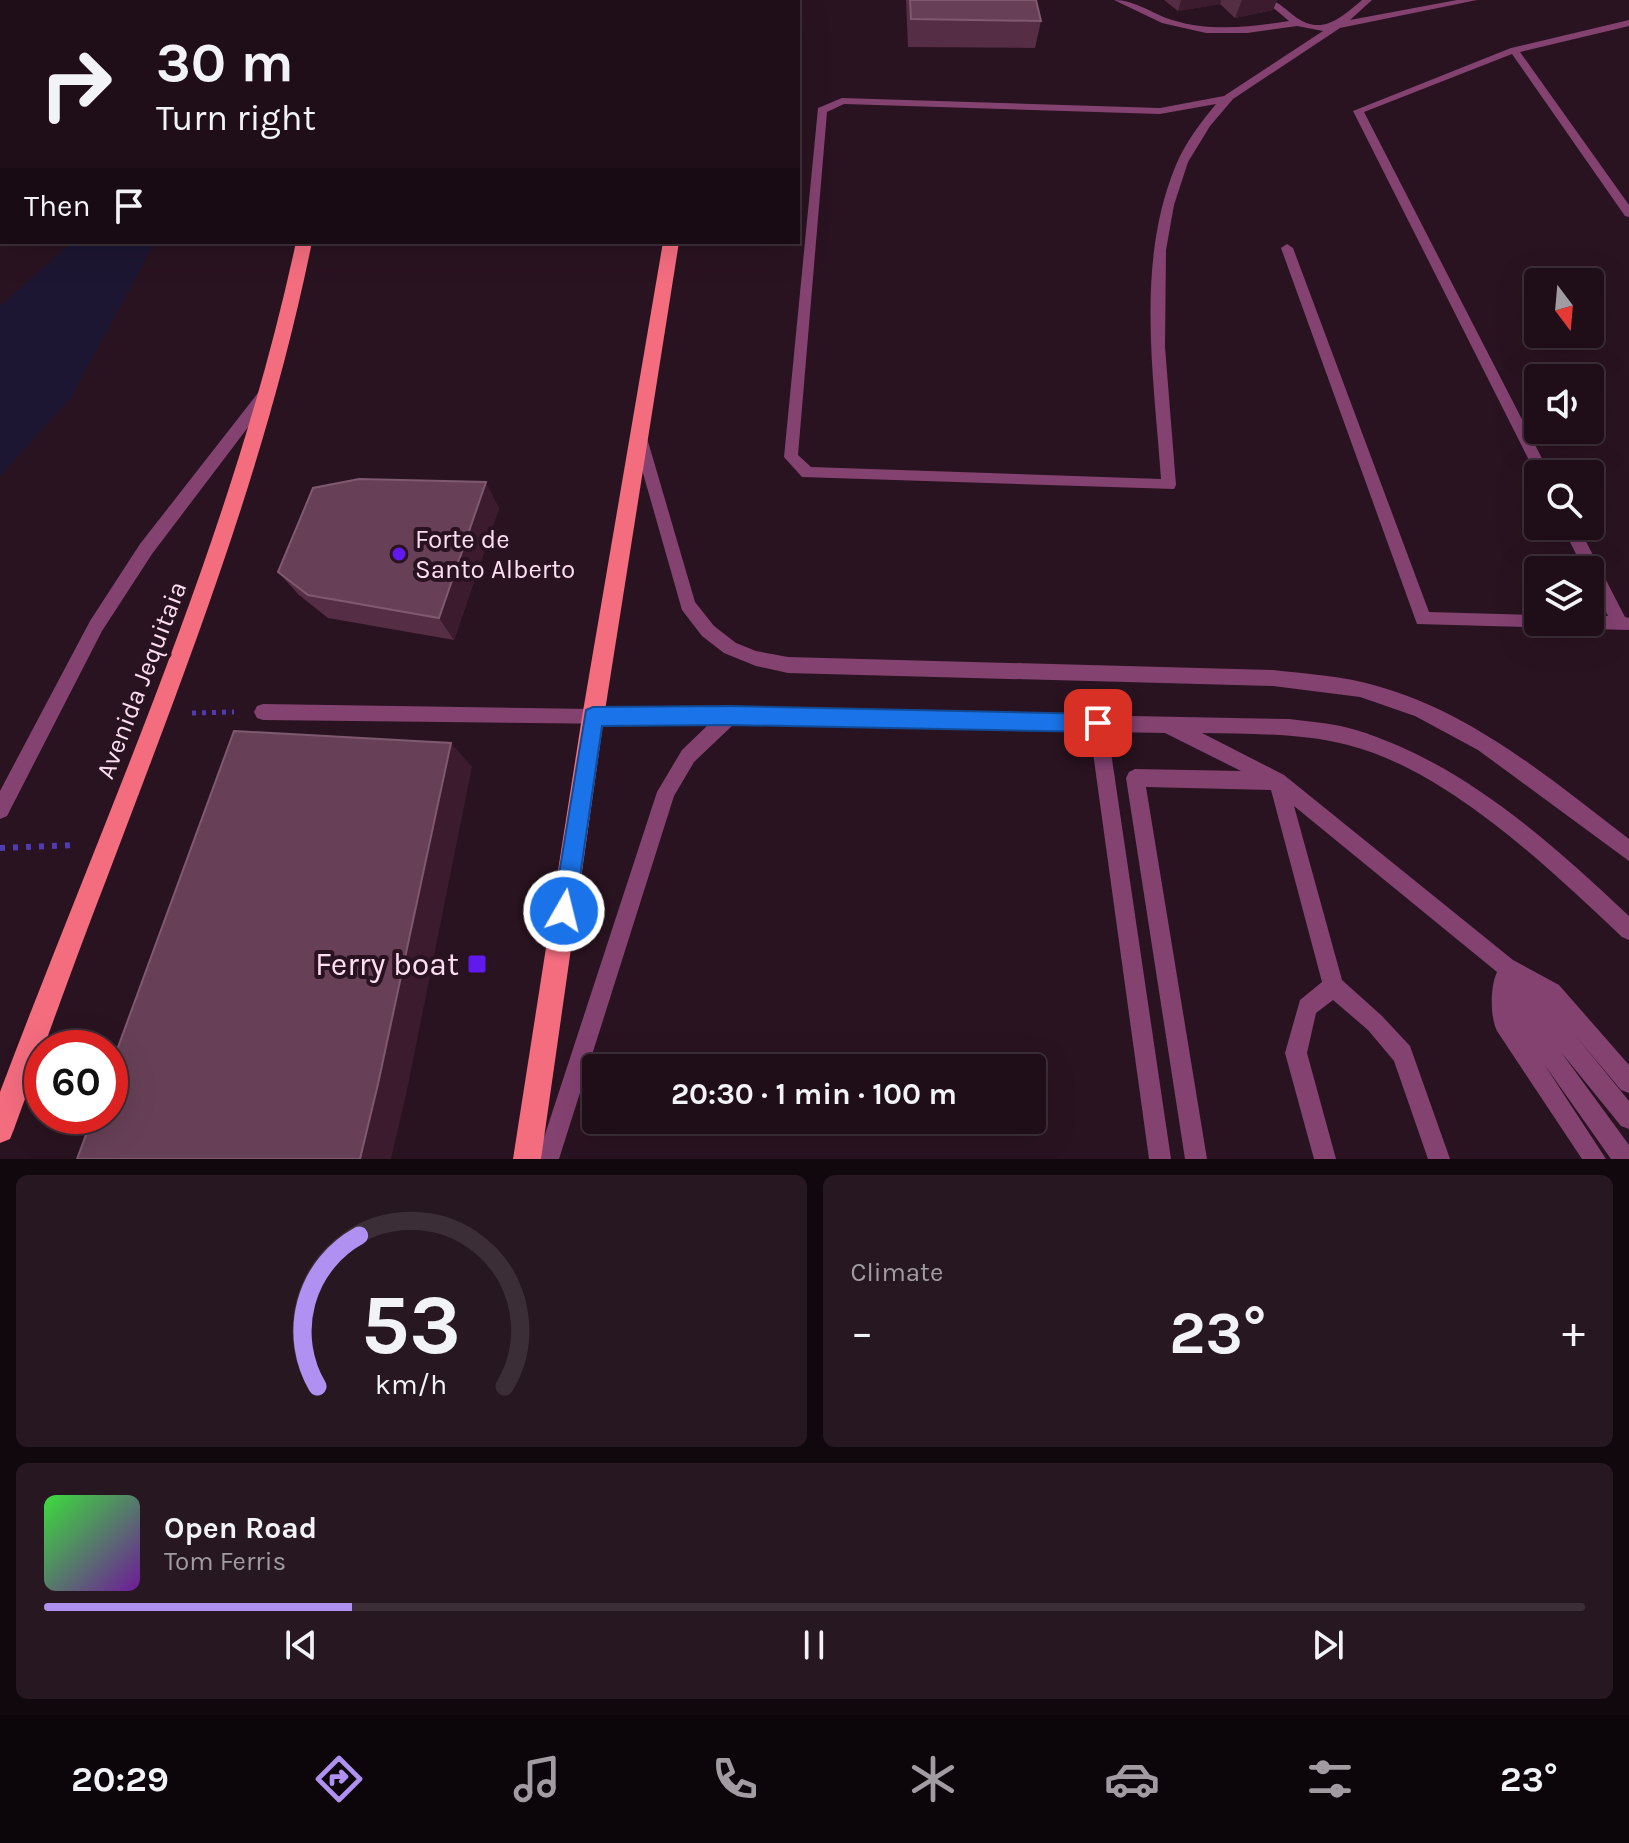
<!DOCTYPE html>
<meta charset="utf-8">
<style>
:root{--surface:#1f0e18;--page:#271721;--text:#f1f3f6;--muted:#a19ca2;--line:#3c2e37;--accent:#b091f2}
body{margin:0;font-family:Karla,sans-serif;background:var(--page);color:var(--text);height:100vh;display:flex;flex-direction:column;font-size:30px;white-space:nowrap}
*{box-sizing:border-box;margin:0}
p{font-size:26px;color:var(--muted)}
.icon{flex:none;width:44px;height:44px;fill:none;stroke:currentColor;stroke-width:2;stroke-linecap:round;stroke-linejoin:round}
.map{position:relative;height:1159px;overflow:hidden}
.drawer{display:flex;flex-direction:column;gap:16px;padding:16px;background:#11080d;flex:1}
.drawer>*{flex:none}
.banner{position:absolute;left:0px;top:0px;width:800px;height:244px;box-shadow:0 8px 32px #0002,0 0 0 2px var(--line);background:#1f0e18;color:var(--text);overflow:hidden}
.needle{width:52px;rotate:164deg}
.buttons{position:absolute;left:1524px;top:268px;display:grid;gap:16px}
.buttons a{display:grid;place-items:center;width:80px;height:80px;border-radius:8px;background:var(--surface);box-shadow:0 8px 32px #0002,0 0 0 2px var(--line);font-size:40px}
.speed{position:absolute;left:24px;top:1030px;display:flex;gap:16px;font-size:40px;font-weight:700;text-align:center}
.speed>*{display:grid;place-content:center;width:104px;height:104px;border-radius:50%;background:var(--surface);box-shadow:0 8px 32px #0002,0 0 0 2px var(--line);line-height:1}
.speed .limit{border:12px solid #d22;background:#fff;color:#111}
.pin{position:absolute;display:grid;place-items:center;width:68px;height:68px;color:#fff;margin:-34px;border-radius:16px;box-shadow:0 4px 12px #0006}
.me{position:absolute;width:88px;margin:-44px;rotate:8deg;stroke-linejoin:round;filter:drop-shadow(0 0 6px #0008)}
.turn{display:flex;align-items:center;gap:28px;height:168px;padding:0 24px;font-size:36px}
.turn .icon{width:104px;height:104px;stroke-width:2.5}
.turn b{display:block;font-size:56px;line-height:68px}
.then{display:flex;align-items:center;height:76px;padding:0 24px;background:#0003;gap:16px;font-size:30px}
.big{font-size:60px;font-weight:700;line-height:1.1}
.drawer .widget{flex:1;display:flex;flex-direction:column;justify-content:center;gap:12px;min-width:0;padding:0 28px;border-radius:12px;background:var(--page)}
.drawer .dial{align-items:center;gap:0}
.dial svg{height:208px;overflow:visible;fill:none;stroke:var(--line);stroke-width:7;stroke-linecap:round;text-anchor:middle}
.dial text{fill:var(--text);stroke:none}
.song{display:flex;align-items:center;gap:24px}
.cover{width:96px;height:96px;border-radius:12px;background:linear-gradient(135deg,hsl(120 70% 55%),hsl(280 70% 35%))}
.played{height:8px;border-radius:4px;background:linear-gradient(90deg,var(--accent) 20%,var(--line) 20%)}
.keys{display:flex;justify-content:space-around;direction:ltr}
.heat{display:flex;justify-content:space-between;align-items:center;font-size:44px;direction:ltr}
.drawer .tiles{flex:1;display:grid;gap:16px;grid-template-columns:1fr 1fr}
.widget:last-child{grid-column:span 2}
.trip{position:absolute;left:582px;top:1054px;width:464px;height:80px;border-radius:8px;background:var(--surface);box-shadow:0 8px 32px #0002,0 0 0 2px var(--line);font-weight:700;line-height:80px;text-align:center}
.tab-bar{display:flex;height:128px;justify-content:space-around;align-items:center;background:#0c060a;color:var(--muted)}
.tab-bar .icon{width:56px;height:56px}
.tab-bar .active{color:var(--accent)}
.tab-bar b{font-size:36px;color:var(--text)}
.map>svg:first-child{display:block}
</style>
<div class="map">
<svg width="1629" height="1159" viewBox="0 0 1629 1159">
<rect width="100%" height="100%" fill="#291320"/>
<!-- green -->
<path fill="#1c1632" d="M72 242H155L70 399 0 476V306Z"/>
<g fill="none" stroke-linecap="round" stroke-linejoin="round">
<!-- path-far1 -->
<path stroke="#503bb3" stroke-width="5" stroke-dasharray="4 6" stroke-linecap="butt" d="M192 713 234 712"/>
<!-- path -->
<path stroke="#503bb3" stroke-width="6" stroke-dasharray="5 8" stroke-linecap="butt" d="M0 848 75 845"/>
<!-- lane -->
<path fill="#844271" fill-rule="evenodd" d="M641 0H651V2H641Z
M1114 0C1135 0 1153 14 1172 20 1211 32 1250 27 1289 21L1264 0C1277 0 1283 7 1293 15 1320 37 1340 19 1362 0H1372L1350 20 1457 0H1477L1340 28 1233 99 1210 126 1188 162 1174 205 1166 250 1165 347 1176 485 1174 489 802 477 784 457 818 108 842 98 1160 108 1224 96 1323 31 1297 26 1247 33H1206L1162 23ZM844 104 1160 114 1216 104C1201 122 1185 143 1176 165 1135 263 1154 376 1161 479L811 467 798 455 827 112Z
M1629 20V26L1520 52 1629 205V217L1625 216 1512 54 1364 112 1550 474H1538V478L1353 111 1511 48Z
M1287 244 1293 248 1429 612 1538 615V622H1590V616H1608L1590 581V570H1584L1562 526H1578L1625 617 1629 618V630L1417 624 1281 248Z
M266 388 271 389 273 393 271 397 152 554 102 631 7 816 0 819V791L90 621 140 544 261 389Z
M640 433 647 438 695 602 714 626 736 643 756 651 788 657 1273 670C1308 674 1343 676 1377 686 1472 712 1552 780 1629 839V861L1478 750 1415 716 1360 697 1273 686 788 673 756 666 724 653 702 636 682 610 633 438Z
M263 704 658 710 730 708 1289 719C1311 722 1334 723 1356 730 1463 763 1549 841 1629 916V940L1622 937C1549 868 1447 770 1348 745 1301 733 1251 734 1202 733L1284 775 1513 960 1559 985 1629 1065V1093L1621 1090 1575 1035 1629 1101V1129L1621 1126 1561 1052 1629 1145V1159H1611L1544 1064 1606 1159H1582L1497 1031C1490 1017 1490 987 1497 972L1294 806 1342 980 1382 1016 1410 1046 1450 1159H1428L1394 1061 1368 1030 1333 1000 1316 1013 1307 1053 1336 1159H1314L1285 1053 1300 1000 1322 982 1271 790 1146 787 1207 1159H1185L1126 778 1129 772 1135 769 1241 771 1165 733 1108 732 1171 1159H1149L1090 731 734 724 694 762 674 796 559 1159H537L657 792 682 750 708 725 263 720 257 718 254 712 257 706Z"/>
<!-- primary -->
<path fill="#f46d7f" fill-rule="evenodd" d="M347 0H359L346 2Z
M706 0H718L705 2Z
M296 242H312C267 464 188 664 108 875 75 960 45 1044 14 1129L10 1139 0 1143V1092C106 811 233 537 296 242Z
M663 242H679L604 717 541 1159H513L582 717Z"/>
<!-- highway -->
<path fill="#f3d062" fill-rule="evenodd" d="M323 0H337V2H323Z"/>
</g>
<!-- wall -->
<path fill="#552d44" d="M906 0H1036L1041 21 1035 48 908 47Z
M1164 0H1277L1273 10 1235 18 1220 4 1178 11Z
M499 508 454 640 328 618 299 595 278 572Z"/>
<!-- shaded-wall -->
<path fill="#3c1b2e" d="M1181 0H1221L1220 4 1178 11Z
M1242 0H1277L1273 10 1235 18Z
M486 482 499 508 454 640 439 618Z
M451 743 472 767 407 1090 391 1159H360Z"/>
<!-- building -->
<path fill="#674057" stroke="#7e596f" stroke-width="2" d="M383 0H560V2H383Z
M910 0H1036L1041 21 911 19Z
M359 479 486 482 439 618 308 595 278 572 313 488Z
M234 731 451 743 378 1084 360 1159H77L93 1116H110V1069Z"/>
<!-- route -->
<path fill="#1a73e8" stroke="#114b97" stroke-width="2" d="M730 706 1098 714 1106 716 1108 723 1106 729 1098 732 730 725 602 726 575 911 572 919 564 922 556 919 553 911 586 710 593 707Z"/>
<!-- markers -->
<g fill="#6119ed" stroke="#291320" stroke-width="3">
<circle cx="399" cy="554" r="8"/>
<rect x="467" y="954" width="20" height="20" rx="4"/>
</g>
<g text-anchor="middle" stroke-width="8" stroke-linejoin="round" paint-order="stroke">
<!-- poi labels -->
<g font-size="26" fill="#fcddf1" stroke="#291320" text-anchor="start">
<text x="415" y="548">Forte de<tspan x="415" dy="30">Santo Alberto</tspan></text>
</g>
<!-- street labels -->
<g font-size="26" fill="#fcddf1" stroke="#291320">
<text transform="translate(141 680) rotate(-69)" y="9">Avenida Jequitaia</text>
</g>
<!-- near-poi labels -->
<g font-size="32" fill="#fcddf1" stroke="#291320" text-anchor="end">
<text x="459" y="975">Ferry boat</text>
</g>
</g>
</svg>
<div class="buttons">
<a><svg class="needle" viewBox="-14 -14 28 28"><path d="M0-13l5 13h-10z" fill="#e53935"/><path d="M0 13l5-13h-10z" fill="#a19ca2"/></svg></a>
<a><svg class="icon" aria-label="sound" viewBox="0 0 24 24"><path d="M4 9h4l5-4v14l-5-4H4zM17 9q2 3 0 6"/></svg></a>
<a><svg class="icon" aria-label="search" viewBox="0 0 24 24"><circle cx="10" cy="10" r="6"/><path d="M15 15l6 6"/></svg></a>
<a><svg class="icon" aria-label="layers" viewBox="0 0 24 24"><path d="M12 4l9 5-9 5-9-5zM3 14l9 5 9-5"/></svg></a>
</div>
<div class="speed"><div class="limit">60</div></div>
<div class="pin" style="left:1098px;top:723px;background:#d93025"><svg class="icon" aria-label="arrive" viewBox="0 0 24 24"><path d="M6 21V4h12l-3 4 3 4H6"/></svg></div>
<svg class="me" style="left:564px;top:911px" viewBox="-20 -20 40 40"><circle r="17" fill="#1a73e8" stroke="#fff" stroke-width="3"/><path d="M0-11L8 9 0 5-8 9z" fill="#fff"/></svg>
<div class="trip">20:30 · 1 min · 100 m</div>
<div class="banner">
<div class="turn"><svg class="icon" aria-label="right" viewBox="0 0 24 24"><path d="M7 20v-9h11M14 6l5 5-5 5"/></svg><div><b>30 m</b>Turn right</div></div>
<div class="then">Then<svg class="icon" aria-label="arrive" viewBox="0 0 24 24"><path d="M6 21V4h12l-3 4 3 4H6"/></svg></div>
</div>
</div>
<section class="drawer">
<div class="tiles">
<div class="widget dial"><svg viewBox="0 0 100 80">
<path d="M14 69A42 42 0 1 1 86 69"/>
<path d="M14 69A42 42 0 0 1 30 11" stroke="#b091f2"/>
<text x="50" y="56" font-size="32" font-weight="700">53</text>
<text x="50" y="72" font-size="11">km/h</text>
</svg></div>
<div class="widget"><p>Climate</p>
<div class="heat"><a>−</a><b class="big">23°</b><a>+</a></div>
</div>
<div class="widget">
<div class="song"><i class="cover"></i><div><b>Open Road</b><p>Tom Ferris</p></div></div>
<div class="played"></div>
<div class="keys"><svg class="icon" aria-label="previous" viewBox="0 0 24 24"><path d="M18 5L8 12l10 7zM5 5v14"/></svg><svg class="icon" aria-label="pause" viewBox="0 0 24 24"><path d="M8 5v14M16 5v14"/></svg><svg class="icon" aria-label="next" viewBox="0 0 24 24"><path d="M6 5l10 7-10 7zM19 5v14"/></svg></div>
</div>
</div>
</section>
<nav class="tab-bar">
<b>20:29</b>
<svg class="icon active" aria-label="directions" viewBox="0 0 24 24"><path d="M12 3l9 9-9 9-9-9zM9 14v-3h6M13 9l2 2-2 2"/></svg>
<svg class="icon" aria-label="music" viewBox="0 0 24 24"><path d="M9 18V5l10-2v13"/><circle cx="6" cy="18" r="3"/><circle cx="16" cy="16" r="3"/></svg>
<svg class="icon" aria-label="phone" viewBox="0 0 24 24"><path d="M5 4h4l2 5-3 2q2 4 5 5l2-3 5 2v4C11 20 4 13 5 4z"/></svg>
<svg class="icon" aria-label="climate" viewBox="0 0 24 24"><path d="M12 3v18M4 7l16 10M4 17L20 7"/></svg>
<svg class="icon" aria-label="car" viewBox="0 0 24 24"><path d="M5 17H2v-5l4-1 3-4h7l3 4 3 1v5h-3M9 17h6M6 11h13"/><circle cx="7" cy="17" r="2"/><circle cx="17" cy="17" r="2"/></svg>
<svg class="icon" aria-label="filters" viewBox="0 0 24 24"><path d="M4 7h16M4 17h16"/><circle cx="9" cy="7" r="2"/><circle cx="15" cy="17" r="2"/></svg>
<b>23°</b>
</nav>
